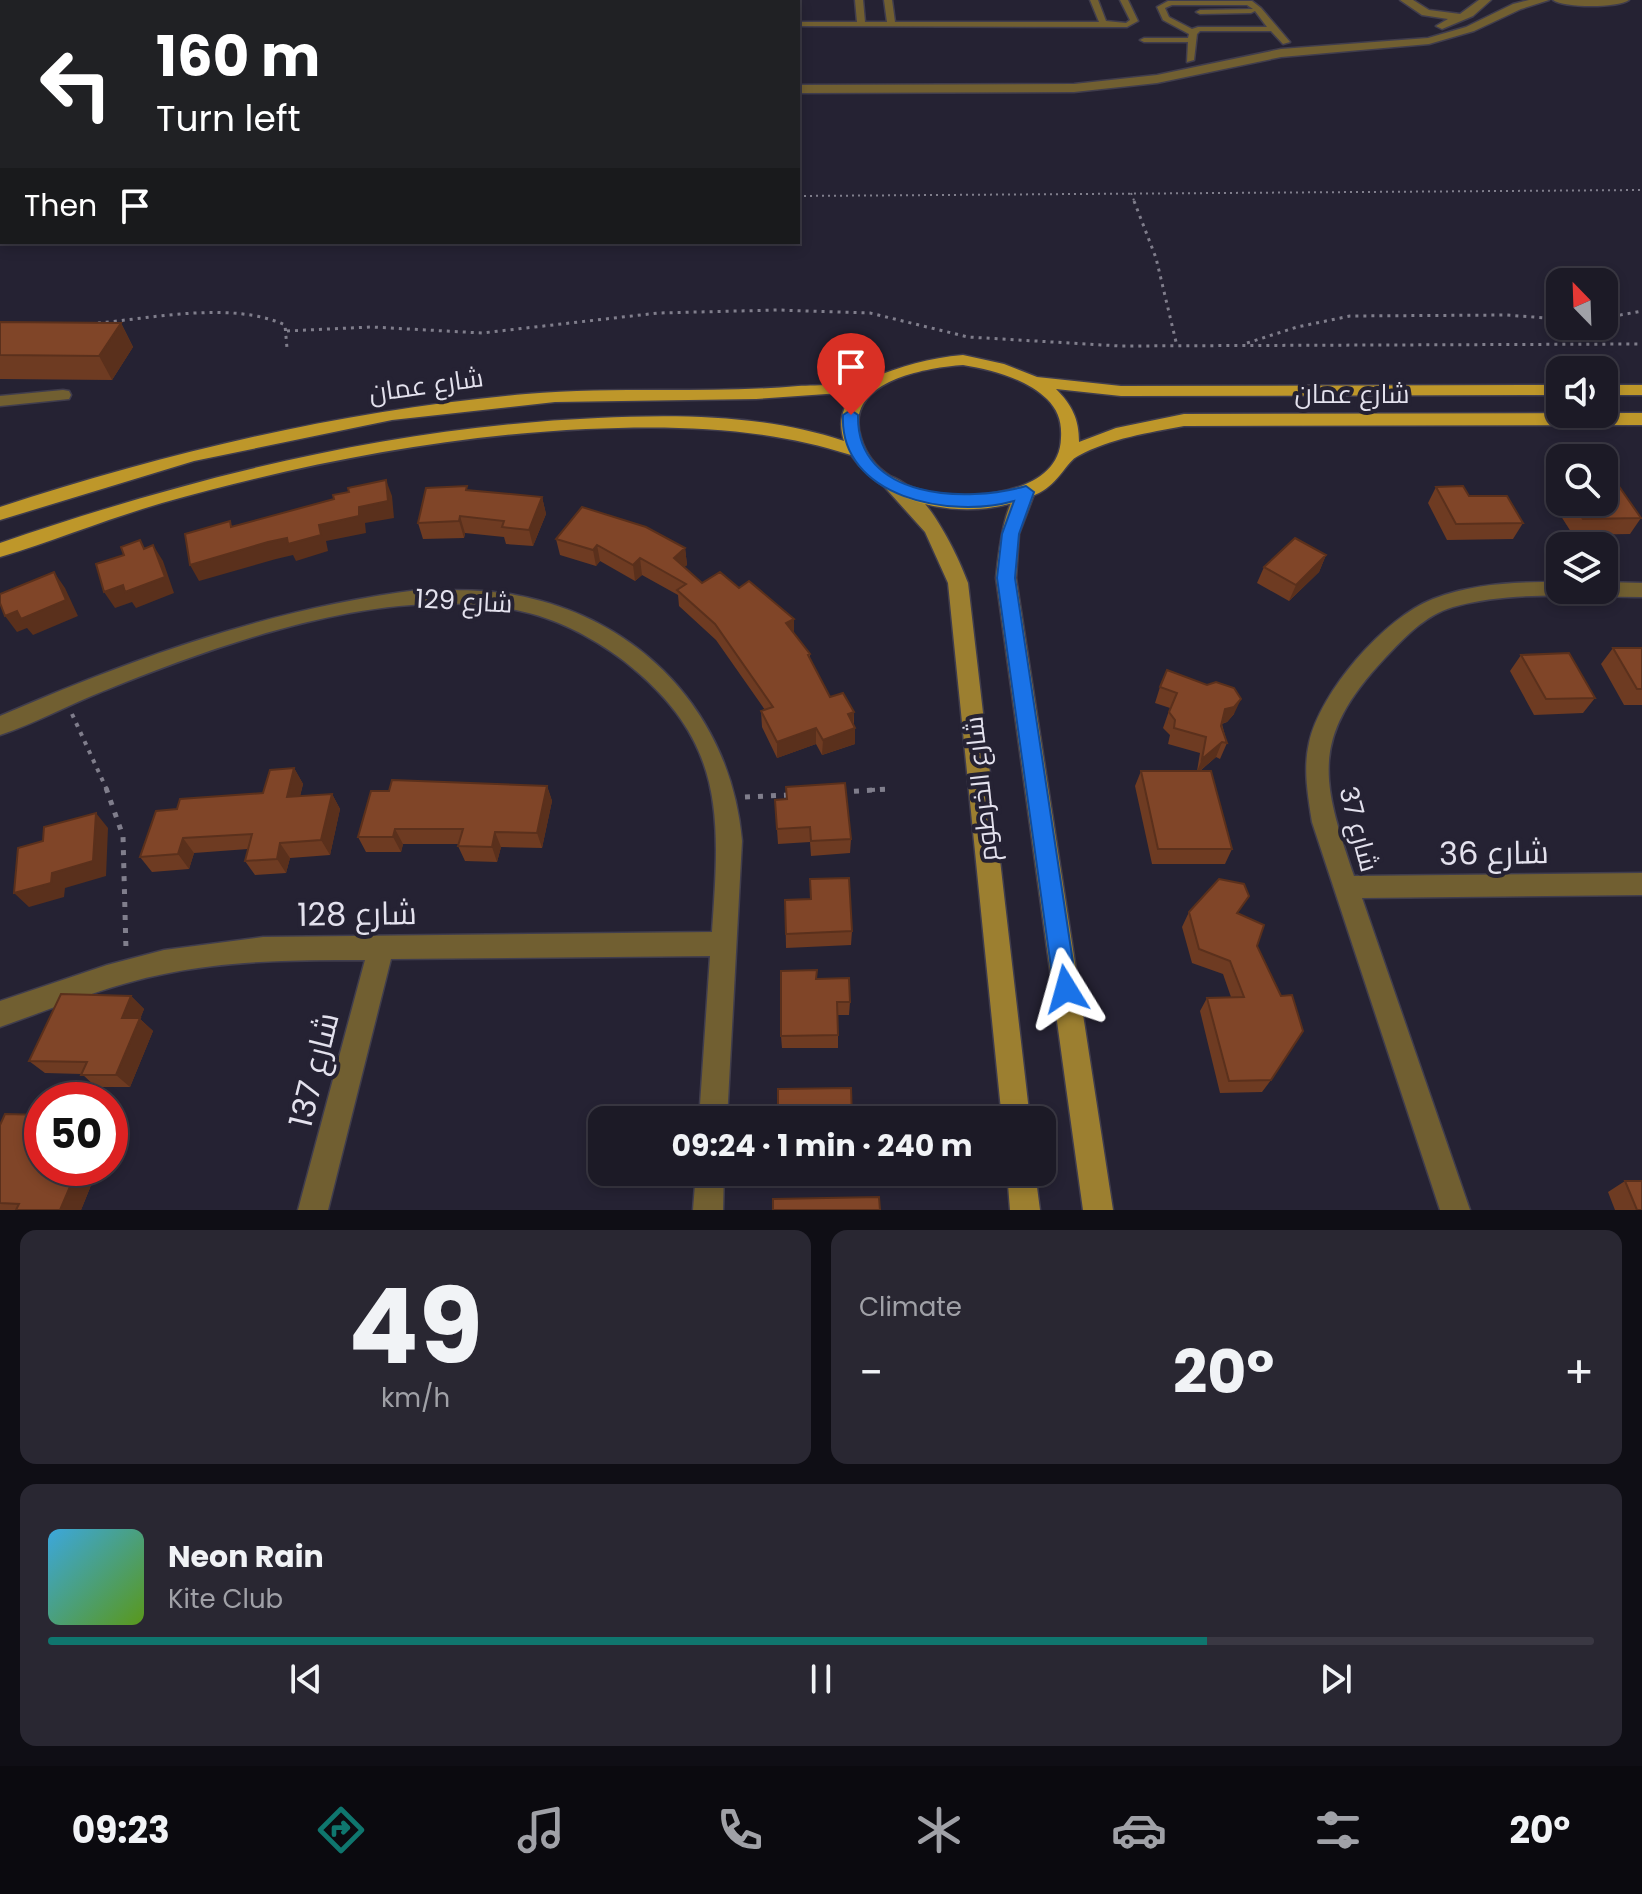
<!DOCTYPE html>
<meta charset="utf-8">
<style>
:root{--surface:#1c1a26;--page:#292732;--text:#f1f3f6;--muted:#a0a1a7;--line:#3a3843;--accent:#0f766e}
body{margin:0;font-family:Poppins,Cairo,sans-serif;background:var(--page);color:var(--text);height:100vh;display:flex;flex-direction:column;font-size:30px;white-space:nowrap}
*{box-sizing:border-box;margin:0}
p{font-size:26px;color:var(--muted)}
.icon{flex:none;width:44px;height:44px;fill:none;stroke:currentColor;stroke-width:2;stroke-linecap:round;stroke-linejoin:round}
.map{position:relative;height:1210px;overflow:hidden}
.sheet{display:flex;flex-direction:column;gap:20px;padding:20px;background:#0f0e15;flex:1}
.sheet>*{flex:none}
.guide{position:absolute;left:0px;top:0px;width:800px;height:244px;box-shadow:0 4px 12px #0003,0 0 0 2px var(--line);background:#202124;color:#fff;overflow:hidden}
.needle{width:52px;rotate:337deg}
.tools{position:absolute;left:1546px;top:268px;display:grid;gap:16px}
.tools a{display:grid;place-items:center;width:72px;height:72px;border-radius:16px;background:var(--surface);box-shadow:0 4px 12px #0003,0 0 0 2px var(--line);font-size:40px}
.speed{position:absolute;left:24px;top:1082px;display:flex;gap:16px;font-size:40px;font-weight:700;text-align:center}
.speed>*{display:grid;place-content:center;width:104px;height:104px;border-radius:50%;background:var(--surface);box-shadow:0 4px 12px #0003,0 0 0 2px var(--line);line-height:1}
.speed .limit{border:12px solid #d22;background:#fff;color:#111}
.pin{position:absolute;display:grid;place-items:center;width:68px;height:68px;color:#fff;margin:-82px -34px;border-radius:50% 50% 50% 0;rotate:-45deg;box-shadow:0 0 8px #0007}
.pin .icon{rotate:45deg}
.me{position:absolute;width:88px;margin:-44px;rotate:352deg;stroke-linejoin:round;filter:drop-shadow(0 0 6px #0008)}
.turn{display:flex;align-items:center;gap:28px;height:168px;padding:0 24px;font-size:36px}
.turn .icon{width:104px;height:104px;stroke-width:2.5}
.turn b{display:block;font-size:56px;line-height:68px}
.then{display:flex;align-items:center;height:76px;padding:0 24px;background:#0003;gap:16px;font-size:30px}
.big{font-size:60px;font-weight:700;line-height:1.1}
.sheet .tile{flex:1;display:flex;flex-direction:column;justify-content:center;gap:12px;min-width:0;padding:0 28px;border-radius:16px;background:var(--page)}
.sheet .dial{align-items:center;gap:0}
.dial b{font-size:104px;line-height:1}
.song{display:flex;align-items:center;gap:24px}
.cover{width:96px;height:96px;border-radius:12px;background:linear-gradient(135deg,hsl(200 70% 55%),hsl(90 70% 35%))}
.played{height:8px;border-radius:4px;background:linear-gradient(90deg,var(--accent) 75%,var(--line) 75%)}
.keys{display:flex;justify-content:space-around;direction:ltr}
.heat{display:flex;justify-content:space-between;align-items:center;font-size:44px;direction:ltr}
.sheet .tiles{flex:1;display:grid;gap:20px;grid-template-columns:1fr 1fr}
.tile:last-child{grid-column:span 2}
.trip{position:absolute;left:588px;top:1106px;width:468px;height:80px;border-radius:16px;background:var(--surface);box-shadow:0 4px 12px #0003,0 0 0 2px var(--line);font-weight:700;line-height:80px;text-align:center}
.tabs{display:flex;height:128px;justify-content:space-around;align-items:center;background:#0b0a0f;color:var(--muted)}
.tabs .icon{width:56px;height:56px}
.tabs .on{color:var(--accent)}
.tabs b{font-size:36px;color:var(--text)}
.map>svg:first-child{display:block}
</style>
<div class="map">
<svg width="1642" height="1210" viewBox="0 0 1642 1210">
<rect width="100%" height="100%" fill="#252233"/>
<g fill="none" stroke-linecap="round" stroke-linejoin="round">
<!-- service casing -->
<g stroke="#403d4d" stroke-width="3">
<path id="service" d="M631 0H639L630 2Z
M730 0H738V2H730Z
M855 0H863L865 22H887L884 0H892L895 22H1099L1090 0H1098L1106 21 1126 23 1130 20 1120 0H1128L1138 21 1127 27 798 26V22H857Z
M1168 1H1252L1261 8 1290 42 1283 44 1271 31H1200L1197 34 1194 60 1187 62 1188 42H1144L1140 40 1144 38H1188L1189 34 1163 20 1157 7ZM1172 5H1247L1253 9 1200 10 1196 12 1200 14 1251 13 1255 11 1267 27H1198L1192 29 1169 17 1165 8Z
M0 21H2V25H0Z"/>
</g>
<!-- minor casing -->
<g stroke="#403d4d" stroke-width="3">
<path id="minor" d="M225 0H235V1L225 2Z
M63 390 69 391 71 395 69 399 0 406V396Z
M1560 582V590H1604V582L1642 583V597C1580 597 1513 590 1453 607 1425 615 1404 638 1385 658 1310 738 1321 779 1354 876L1642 873V895L1362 898 1470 1210H1440L1312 822C1308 796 1303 769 1309 743 1320 692 1384 618 1433 599 1473 583 1518 582 1560 582Z
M418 590C450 590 483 589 515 595 641 618 731 714 742 841L727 1120H699L710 956 391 959 328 1210H298L365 960C298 960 230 960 164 974 108 985 54 1008 0 1027V1001L107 965 164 950 263 937 712 932C720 816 726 741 624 661 592 637 556 618 516 610 386 584 225 642 106 690 70 704 36 723 0 735V716C134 658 272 608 418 590Z
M696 1172H724L723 1210H693Z"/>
</g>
<!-- tertiary casing -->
<g stroke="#403d4d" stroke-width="3">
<path id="tertiary" d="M1400 0H1413L1429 10 1460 14 1479 0H1491L1473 16 1442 29 1436 26 1448 19 1422 15Z
M1529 0H1549L1521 9 1474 31 1429 44 1281 57 1157 83 1074 92 798 93V85L1074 84 1157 75 1281 49 1428 38 1466 27 1513 4Z
M1553 0H1629C1617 8 1565 8 1553 0Z
M0 56H2V64H0Z
M2 77V85L0 86V78Z
M0 109H2V117H0Z"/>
</g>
<!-- secondary casing -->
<g stroke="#403d4d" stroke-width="3">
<path id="secondary" d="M889 476C925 486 956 551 968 583L1030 1120H1002L948 583 925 532 880 482Z
M1026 486 1035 492 1019 534 1016 578 1113 1210H1083L996 578C998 558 1004 492 1026 486Z
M1007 1172H1035L1040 1210H1010Z"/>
</g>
<!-- primary casing -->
<g stroke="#403d4d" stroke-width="3">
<path id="primary" d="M963 355 1004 364 1037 377 1121 386 1560 385V395L1121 396 1056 389C1072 405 1079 419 1079 442L1116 428 1184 414 1642 413V425L1184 426C1148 433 1111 438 1078 456 1067 461 1059 483 1039 493 979 523 890 512 851 455 764 427 676 425 586 429 442 436 301 464 162 503 107 519 54 541 0 557V543C195 476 392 427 598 418 680 414 766 415 844 441 838 421 842 408 855 392L756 399 555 402 392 420 194 461 0 520V507C171 451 346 410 526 394 616 386 707 394 798 386 817 385 853 386 870 379 901 366 929 358 963 355ZM963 365C992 370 1025 378 1047 399 1058 410 1062 422 1061 438 1060 486 997 496 960 495 936 495 911 490 890 476 876 467 866 455 861 438 843 382 923 368 963 365Z
M1604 385H1642V395H1604Z"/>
</g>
<!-- path-far3 -->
<path stroke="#807e8c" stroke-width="2" stroke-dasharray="2 4" stroke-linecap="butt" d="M1131 193 1135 203
M798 196 1642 190"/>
<!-- path-far2 -->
<path stroke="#807e8c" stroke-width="3" stroke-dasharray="3 5" stroke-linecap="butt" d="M1134 201 1156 258 1177 346
M1604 318 1642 311
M98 323C154 318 233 301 285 325L287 348
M287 331 372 327 482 333 658 313 778 310 870 313 968 337 1120 346 1642 344
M1247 343 1297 327 1350 316 1506 315 1560 319"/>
<!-- path-far1 -->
<path stroke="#807e8c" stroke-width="4" stroke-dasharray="4 6" stroke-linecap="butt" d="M72 714 107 790
M871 790 890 789"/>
<!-- path -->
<path stroke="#807e8c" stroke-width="5" stroke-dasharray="5 8" stroke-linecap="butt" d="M106 788 123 836 126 950
M841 792 890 789
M745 797 788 795"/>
<!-- service -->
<use href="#service" fill="#715f31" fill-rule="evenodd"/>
<!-- minor -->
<use href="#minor" fill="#715f31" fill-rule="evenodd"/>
<!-- tertiary -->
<use href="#tertiary" fill="#715f31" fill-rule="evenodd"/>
<!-- secondary -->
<use href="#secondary" fill="#9c7f30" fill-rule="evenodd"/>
<!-- primary -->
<use href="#primary" fill="#be972a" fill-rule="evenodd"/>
</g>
<!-- wall -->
<path fill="#6e3b22" d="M0 322 121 323 133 347 112 380 0 379Z
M1436 487 1469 496 1523 523 1513 539 1447 540 1428 503Z
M1560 489V502H1604L1641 518 1630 534 1573 535 1552 502Z
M468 491 542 497 546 514 533 546 506 544 504 537 465 533 464 538 423 539 418 523Z
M556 539 685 548 687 565 684 567 702 583 794 633 810 654V659L830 697 854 712V725L855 728V744L822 755 816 744 777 758 762 727 761 711 765 710 716 640 679 606 678 595 642 575 635 581 600 561 596 566 560 555Z
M1326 555 1319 572 1289 601 1257 583 1264 567Z
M1613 648H1642V705H1624L1601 664Z
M1521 655 1595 698 1583 713 1534 715 1510 671Z
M1160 687 1234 714 1227 722 1222 724 1227 743 1220 759 1216 757 1200 771 1232 849 1225 864H1152L1135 786 1141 771H1197L1200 753 1168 744 1170 735 1163 728 1170 708 1155 703Z
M294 768 303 784 300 796 332 794 340 809 330 855 290 858 286 873 255 875 245 861 248 849 194 853 189 869 152 872 140 857 177 809 263 793Z
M547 786 552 801 542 848 501 847 497 862 465 861 458 846 459 844H403L401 852H366L358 837Z
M775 800 851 839 850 853 811 856 810 842 778 844Z
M785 900 852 931 851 945 786 948Z
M1189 912 1239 914 1257 946 1271 1080 1262 1092 1220 1093 1200 1011 1207 998 1231 997 1223 974 1192 963 1182 927Z
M816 979 850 1002 849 1015H838V1048H782L781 1036Z
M131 996 144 1009 140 1019 153 1031 130 1087H96L82 1074 45 1073 29 1061Z
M0 1125 42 1168H98L81 1210H0Z
M1625 1181 1642 1210H1615L1608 1192Z"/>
<!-- shaded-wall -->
<path fill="#5a301c" d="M121 323 133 347 112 380 99 356Z
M386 480 392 496 394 518 365 523 366 533 326 541 328 551 296 561 293 555 276 559 199 581 190 565 319 525 359 507Z
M542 497 546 514 533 546 529 530Z
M460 516 465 533 464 538 459 521Z
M153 545 163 561 174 593 136 608 132 602 115 608 104 592Z
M597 545 600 561 596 566 593 550Z
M685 548 687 565 676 574 674 558Z
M1326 555 1319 572 1289 601 1296 585Z
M640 558 642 575 635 581 633 565Z
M54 572 65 588 78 616 33 635 27 628 17 632 5 616Z
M794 619V636L786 623Z
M1241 699 1234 714 1227 722 1219 724 1225 709Z
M854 712 853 728 848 714Z
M816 728V744L777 758V742Z
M855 728V744L822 755 823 740Z
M1222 742 1216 757 1196 774 1202 759Z
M294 768 303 784 296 812 287 797Z
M547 786 552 801 542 848 537 833Z
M332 794 340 809 330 855 321 840Z
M96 813 108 828 106 876 65 888 64 897 29 907 14 893 52 873Z
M395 829 403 844 401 852 393 837Z
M495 832 501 847 497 862 492 847Z
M183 838 194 853 189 869 178 854Z
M280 843 290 858 286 873 277 859Z
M131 996 144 1009 140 1019 153 1031 130 1087 116 1075 122 1018Z
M78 1168H98L81 1210H60Z"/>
<!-- building -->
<path fill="#804528" stroke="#5a301c" stroke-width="2" d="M0 322 121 323 99 356 0 355Z
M386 480 388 501 359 507V516L319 525 321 535 288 544 287 538 268 542 190 565 185 534 230 521 231 527 334 499 333 495 349 492 348 488Z
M1604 485H1618L1641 518 1583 519 1572 502H1604Z
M467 486 466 490 542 497 529 530 502 527 504 521 460 516 459 521 418 523 426 488Z
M1463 486 1469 496H1507L1523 523 1456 524 1436 487Z
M582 507 646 527 685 548 674 558 702 583 720 572 739 588 749 581 794 619 786 623 810 654 808 655 830 697 843 693 854 712 848 714 855 728 823 740 816 728 777 742 761 711 773 707 715 624 677 590 686 584 640 558 633 565 597 545 593 550 556 539Z
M1295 538 1326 555 1296 585 1264 567Z
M140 540 144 549 153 545 165 577 125 592 123 585 104 592 96 564 124 555 121 547Z
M54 572 66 600 21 619 17 611 5 616 0 603V594Z
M1613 648H1642V689H1637Z
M1569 653 1595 698 1546 699 1521 655Z
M1167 670 1207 685 1216 682 1234 688 1241 699 1234 707 1225 709 1221 726 1227 743 1222 742 1202 759 1206 737 1174 728 1175 720 1169 712 1177 693 1160 687Z
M294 768 287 797 332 794 321 840 280 843 277 859 245 861 252 834 183 838 178 854 140 857 156 811 177 809 180 799 263 793 270 770Z
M1141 771H1211L1232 849H1158Z
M392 780 547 786 537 833 495 832 492 847 458 846 463 829H395L393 837H358L371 791H389Z
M845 783 851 839 811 841 810 827 777 829 775 800 787 799 786 787Z
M96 813 93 861 52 873 51 883 14 893 18 848 43 841 44 827Z
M849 878 852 931 786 934 785 900 811 899 810 879Z
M1219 879 1244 884 1249 896 1237 913 1264 925 1257 946 1281 996 1292 995 1303 1031 1271 1080 1229 1081 1207 998 1244 997 1230 961 1199 949 1189 912Z
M817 970 816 979 849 978 850 1002H837L838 1035 781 1036V971Z
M61 994 131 996 122 1018H140L116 1075H81L87 1062 29 1061Z
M851 1088 852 1120H778V1089Z
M5 1114 42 1115V1168H78L60 1210H16L19 1204 0 1203V1125Z
M1625 1181H1642V1210H1637Z
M879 1197 880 1210H773V1199Z"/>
<!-- route -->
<path fill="#1a73e8" stroke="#114b97" stroke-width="2" d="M851 410 858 415C856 500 967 503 1026 486L1034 492 1019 534 1015 578 1077 989 1074 997 1066 1000 1057 997 1054 989 997 578 1002 534 1014 501C951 519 839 498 843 415Z"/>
<g text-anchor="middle" stroke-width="8" stroke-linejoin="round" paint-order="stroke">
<!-- street labels -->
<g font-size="26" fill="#e3e1ed" stroke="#252233">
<text transform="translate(426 385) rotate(-8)" y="9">شارع عمان</text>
<text x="1352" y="403">شارع عمان</text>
<text transform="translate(464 601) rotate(3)" y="9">شارع 129</text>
<text transform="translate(981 789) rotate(-96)" y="9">شارع الخرطوم</text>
<text transform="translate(1359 829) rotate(75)" y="9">شارع 37</text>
</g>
<!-- near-street labels -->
<g font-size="32" fill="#e3e1ed" stroke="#252233">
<text transform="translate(1494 853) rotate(-1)" y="11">شارع 36</text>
<text transform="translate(357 914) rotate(-1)" y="11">شارع 128</text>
<text transform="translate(314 1070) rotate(-76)" y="11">شارع 137</text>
</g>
</g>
</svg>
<div class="tools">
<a><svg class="needle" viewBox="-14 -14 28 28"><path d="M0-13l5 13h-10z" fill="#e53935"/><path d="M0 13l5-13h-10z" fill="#a0a1a7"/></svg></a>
<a><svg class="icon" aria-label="sound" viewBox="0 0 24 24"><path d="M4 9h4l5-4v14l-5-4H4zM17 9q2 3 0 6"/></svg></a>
<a><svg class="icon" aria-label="search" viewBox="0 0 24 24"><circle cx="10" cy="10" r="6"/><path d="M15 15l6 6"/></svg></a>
<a><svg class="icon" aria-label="layers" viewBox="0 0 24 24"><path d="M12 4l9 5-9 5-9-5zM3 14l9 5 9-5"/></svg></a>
</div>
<div class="speed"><div class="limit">50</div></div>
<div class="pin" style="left:851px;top:415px;background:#d93025"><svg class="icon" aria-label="arrive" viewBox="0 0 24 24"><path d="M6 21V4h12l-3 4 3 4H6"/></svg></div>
<svg class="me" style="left:1066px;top:989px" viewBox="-20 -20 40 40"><path d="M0-17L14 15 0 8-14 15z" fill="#1a73e8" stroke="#fff" stroke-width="4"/></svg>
<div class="trip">09:24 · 1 min · 240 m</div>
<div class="guide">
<div class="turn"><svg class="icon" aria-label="left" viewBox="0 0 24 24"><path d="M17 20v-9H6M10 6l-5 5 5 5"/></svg><div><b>160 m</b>Turn left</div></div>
<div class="then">Then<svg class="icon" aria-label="arrive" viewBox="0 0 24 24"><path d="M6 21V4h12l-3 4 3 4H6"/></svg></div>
</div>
</div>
<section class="sheet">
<div class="tiles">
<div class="tile dial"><b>49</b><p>km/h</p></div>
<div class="tile"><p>Climate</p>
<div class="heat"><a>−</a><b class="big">20°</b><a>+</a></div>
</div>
<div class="tile">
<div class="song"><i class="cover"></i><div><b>Neon Rain</b><p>Kite Club</p></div></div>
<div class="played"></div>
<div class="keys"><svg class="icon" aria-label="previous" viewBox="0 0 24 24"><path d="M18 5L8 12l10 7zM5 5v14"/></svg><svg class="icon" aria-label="pause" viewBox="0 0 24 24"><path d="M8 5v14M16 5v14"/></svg><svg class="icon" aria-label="next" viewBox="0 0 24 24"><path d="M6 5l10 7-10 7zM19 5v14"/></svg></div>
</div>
</div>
</section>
<nav class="tabs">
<b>09:23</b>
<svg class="icon on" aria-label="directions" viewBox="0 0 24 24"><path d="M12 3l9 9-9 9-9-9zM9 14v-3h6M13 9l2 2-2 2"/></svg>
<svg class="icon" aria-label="music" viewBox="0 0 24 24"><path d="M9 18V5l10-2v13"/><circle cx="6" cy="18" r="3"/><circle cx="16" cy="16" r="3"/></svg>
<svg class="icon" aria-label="phone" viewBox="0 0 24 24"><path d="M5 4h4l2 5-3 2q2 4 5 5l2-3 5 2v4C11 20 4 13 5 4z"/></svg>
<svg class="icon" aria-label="climate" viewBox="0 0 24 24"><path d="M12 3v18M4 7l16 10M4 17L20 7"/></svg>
<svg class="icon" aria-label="car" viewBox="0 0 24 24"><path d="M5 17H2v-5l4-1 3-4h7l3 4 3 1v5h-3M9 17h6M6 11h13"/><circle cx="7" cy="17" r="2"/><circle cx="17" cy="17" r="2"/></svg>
<svg class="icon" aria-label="filters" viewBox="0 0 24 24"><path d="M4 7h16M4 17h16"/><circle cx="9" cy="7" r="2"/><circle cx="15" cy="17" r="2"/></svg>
<b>20°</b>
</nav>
